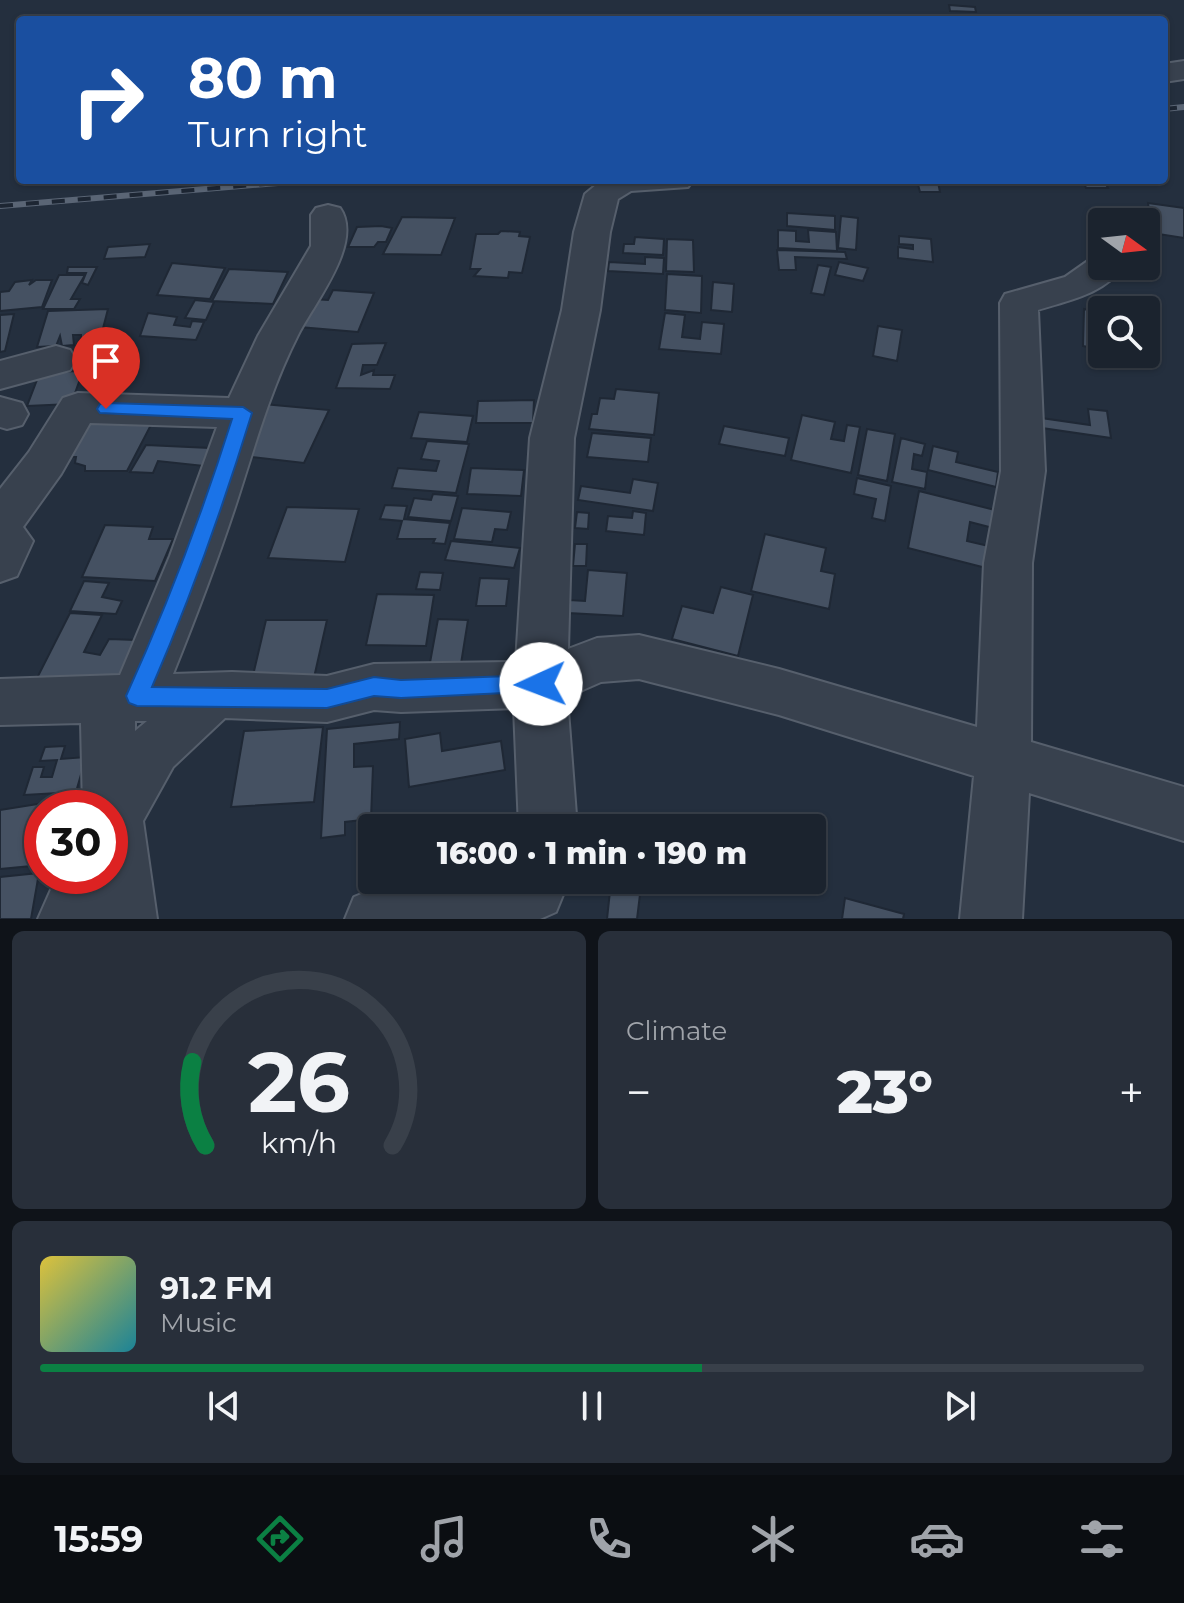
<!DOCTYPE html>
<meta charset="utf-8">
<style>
:root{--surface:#1b232e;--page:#282f3a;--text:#f1f3f6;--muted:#a0a4aa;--line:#39404a;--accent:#0b8043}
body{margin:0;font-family:Montserrat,sans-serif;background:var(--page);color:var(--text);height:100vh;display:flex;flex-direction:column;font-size:30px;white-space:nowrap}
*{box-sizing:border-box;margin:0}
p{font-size:26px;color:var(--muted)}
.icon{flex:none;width:44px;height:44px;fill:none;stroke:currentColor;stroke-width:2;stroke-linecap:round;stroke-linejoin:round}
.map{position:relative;height:919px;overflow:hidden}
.side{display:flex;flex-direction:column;gap:12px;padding:12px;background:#0f1319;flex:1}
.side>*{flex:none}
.banner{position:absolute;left:16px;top:16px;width:1152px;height:168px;border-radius:8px;box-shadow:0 2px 6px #0004,0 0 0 2px var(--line);background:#1a4fa0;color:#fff;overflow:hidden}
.needle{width:52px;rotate:105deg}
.controls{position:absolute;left:1088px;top:208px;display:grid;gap:16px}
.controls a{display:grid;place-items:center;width:72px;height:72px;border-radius:8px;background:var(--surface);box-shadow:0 2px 6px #0004,0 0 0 2px var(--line);font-size:40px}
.speed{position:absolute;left:24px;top:790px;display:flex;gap:16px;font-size:40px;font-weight:700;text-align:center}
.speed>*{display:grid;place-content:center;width:104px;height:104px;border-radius:50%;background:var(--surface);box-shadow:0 2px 6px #0004,0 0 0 2px var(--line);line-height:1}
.speed .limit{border:12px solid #d22;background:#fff;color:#111}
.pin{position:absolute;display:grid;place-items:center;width:68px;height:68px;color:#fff;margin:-82px -34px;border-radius:50% 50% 50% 0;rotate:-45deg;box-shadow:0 0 8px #0007}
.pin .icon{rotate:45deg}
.me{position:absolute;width:88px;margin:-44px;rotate:268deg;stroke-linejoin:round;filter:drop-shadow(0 0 6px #0008)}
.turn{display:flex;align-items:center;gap:28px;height:168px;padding:0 40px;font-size:36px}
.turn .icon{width:104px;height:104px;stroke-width:2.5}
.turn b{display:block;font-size:56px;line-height:68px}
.big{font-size:60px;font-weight:800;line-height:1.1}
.side .tile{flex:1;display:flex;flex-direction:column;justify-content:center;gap:12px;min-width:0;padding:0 28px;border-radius:12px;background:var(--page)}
.side .dial{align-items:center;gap:0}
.dial svg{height:208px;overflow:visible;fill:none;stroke:var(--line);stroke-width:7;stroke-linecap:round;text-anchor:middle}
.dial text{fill:var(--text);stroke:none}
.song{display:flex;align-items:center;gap:24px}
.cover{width:96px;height:96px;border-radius:12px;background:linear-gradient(135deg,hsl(50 70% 55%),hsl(190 70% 35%))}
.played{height:8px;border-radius:4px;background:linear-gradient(90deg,var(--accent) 60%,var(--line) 60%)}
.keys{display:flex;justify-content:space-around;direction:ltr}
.heat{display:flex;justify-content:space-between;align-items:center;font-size:44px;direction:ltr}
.side .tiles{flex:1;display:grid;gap:12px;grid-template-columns:1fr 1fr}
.tile:last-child{grid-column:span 2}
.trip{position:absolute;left:358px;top:814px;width:468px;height:80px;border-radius:8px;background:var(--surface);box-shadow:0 2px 6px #0004,0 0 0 2px var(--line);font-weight:800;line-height:80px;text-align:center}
.tabs{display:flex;height:128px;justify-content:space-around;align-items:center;background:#0b0e12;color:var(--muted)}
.tabs .icon{width:56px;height:56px}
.tabs .current{color:var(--accent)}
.tabs b{font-size:36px;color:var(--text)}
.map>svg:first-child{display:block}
</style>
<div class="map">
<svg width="1184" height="919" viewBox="0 0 1184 919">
<rect width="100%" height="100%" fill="#242f3e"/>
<!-- building -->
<path fill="#455162" stroke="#1f2835" stroke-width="2" d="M949 5 975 7 976 12 950 11Z
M1083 180H1104L1108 188H1086Z
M917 181 938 182 940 192H920Z
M1148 203 1184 208V238L1152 233Z
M787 213 835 216V230L787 226Z
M841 216 858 218 856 250 838 248Z
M402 217 455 218 441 255 383 254Z
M381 226 392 228 386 242H378L374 247H348L357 227Z
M778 230 796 231V241L809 242 808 230 836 232 837 251 778 248Z
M501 231 520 232 519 236 530 237 522 273 509 272 508 278 474 276 480 269H470L476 234H498Z
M899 236 931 239 933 262 898 258V247L913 249V245L899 244Z
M635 237 664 239 663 255 623 253 624 244H634Z
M667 239 693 240 694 272 666 271Z
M150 244 145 257 104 259 108 247Z
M777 250 845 252 847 259 795 257 796 270H779Z
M645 257 664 258 663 274 608 271 609 262 645 264Z
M839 262 868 268 863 281 835 275Z
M172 263 225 268 210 299 157 295Z
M818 265 831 267 824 295 811 293Z
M68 267H97L88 285 82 283 86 273H67Z
M229 269 288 272 273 304 212 301Z
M667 274 702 276 701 313 665 310Z
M59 275H85L71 299H80L74 309H43Z
M32 280 29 285 36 280H52L42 307 0 311V292L9 291 15 282Z
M713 282 734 284 732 312 711 310Z
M333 290 374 293 358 332 299 327 312 299 328 300Z
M195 300 214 302 206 320 185 318Z
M108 309 99 344 81 345V335H73L74 345 62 346 60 336 56 346 37 347 48 311Z
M1084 309 1102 313V350L1083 346Z
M148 313 177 317 174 325 190 327 192 321 204 322 196 340 140 336Z
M665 313 685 315 682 337 700 339 702 322 724 324 721 354 659 349Z
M14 314 5 351 0 352V315Z
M878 326 902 330 897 361 873 356Z
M386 343 377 365H363L361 375 374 370 373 375H395L390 389 336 388 352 344Z
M83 371 71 404 27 406 40 372Z
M616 389 659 393 654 435 589 429 592 414H597L600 398 614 399Z
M534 400 533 423H476L478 401Z
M263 404 329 410 304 463 242 456Z
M1088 409 1107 411 1111 438 1042 428 1041 418 1090 425Z
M419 412 473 416 467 442 411 438Z
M802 415 835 422 831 439 844 441 847 425 860 427 851 473 791 460Z
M84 418 152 423 127 471H85V466L75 463 76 457H66Z
M724 426 789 438 785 456 719 444Z
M867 429 895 434 887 481 858 475Z
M592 433 651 438 648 462 587 457Z
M901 438 925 444 922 456 914 454 912 469 927 472 925 489 892 482Z
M427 441 469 444 456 493 392 488 398 468 436 471 439 461 421 459Z
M146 445 210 448 204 466 158 461 153 473 130 472Z
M933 446 958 452 956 462 998 472 996 487 928 470Z
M471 468 524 470 521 496 467 494Z
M857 478 891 486 885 521 872 518 876 499 854 494Z
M633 479 658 483 653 511 578 500 581 486 630 493Z
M919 491 995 510 993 528 970 522 967 541 993 547 990 569 908 548Z
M433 494 458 496 451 521 408 517 414 498 431 500Z
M385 505 407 506 404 519 450 523 445 544 433 543 435 539H397L402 521 380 519Z
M287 507 359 509 345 562 268 558Z
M462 508 511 512 507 530 495 529 492 542 454 539Z
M633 511 646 513 644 535 606 531 608 516 632 518Z
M577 512 589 513 588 529 575 528Z
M105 525 153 527 149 539H173L155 581 82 577Z
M765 534 826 548 821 571 835 574 829 609 751 591Z
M451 541 520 548 514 568 445 560Z
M575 544H587L586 566H573Z
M588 570 627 573 623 616 568 613 569 600 585 601Z
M420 572 443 573 440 590 416 589Z
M480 578 509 579 506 606H476Z
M84 581 109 583 102 597 122 601 116 614 70 611Z
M721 587 753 595 738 656 672 639 682 606 713 613Z
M377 594 434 595 426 646 366 645Z
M70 613 102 615 84 652 100 655 109 639 136 640 118 684 36 680Z
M438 619 468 620 460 670 429 668Z
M266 620H327L313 682 251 684Z
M400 722 399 739 354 744V767L373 766 371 819 345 822V835L321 838 327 729Z
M323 727 314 802 231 807 244 731Z
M440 733 442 751 501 741 505 770 409 787 405 739Z
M65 746 61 759 86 757 76 792 24 795 33 767H44L41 777H52L57 760 40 761 45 747Z
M69 799 67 808H42V865L0 869V810Z
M39 873 31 919H0V877Z
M611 882 641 886 637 919H607Z
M845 898 904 914 903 919H842Z"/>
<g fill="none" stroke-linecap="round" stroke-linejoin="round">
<!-- minor casing -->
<g stroke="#565f6c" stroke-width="4">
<path id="minor" d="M1184 61V79L1164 82V64Z
M602 180H693L688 187 631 191 618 199 610 232 600 310 574 438 568 649 597 638 639 635 779 669 977 727 984 563 1001 471 1000 303 1005 294 1065 277 1092 258 1102 255V266H1123C1105 294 1069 300 1038 310L1045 471 1032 563 1031 742 1184 787V841L1029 793 1022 919H960L974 776 779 715 639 679 601 682 567 697 577 828H519L514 708 401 712 374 710 327 722 225 718 173 767 143 821 157 919H38L57 876H110V808H83L81 723 0 725V679L120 675 170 556 217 427 90 423 61 474 23 527 33 541 17 576 0 582V489L29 452 63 398 78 393 229 398 258 336 311 246V215L316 208 328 205 340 208C364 242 315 302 298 335 271 388 255 445 237 501 218 559 196 617 173 674L232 672 327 676 374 664 516 662 530 438 562 310 574 232 585 194ZM135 721H147L135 731Z
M56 346 70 350 76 360 70 370 0 389V361Z
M0 397 22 403 28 414 22 425 7 429 0 427Z
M425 880H569L556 912 540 919H345L354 897 376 888Z"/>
</g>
<!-- minor -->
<use href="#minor" fill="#38414e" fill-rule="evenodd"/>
<!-- rail casing -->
<g stroke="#5a6575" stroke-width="6">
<path id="rail" d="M1164 109 1184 107
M0 206 314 180"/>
</g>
<!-- rail -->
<use href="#rail" stroke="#1d2633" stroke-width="4" stroke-dasharray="13" stroke-linecap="butt"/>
</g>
<!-- route -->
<path fill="#1a73e8" stroke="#114b97" stroke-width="2" d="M106 403 243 407 252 413C223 507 191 597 152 687L327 689 374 677 401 680 541 675 548 677 552 684 548 691 401 698 374 696 327 708 137 706 129 703 126 696C167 606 202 514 232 419L100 413 97 409 100 404Z"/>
</svg>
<div class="controls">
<a><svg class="needle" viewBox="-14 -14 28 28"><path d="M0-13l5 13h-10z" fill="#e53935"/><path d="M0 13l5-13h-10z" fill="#a0a4aa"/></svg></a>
<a><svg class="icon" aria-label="search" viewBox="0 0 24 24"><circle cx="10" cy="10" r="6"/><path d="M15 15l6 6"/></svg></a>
</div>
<div class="speed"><div class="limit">30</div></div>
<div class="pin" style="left:106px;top:409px;background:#d93025"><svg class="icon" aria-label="arrive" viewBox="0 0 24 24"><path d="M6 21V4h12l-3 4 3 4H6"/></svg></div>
<svg class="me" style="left:541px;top:684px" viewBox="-20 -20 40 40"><circle r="19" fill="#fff"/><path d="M0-13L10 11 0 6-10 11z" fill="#1a73e8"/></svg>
<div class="trip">16:00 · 1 min · 190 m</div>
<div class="banner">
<div class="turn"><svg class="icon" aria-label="right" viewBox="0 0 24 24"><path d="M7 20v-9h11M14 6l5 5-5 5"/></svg><div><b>80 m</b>Turn right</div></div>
</div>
</div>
<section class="side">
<div class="tiles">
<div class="tile dial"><svg viewBox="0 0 100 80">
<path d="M14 69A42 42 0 1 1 86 69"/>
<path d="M14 69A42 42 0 0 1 9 37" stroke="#0b8043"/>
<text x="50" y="56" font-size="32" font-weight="700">26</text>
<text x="50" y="72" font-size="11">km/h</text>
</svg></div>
<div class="tile"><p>Climate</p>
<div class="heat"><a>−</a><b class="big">23°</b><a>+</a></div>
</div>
<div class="tile">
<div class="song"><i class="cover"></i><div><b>91.2 FM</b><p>Music</p></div></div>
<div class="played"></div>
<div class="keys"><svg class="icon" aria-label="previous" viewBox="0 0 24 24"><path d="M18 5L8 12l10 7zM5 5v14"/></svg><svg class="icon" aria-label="pause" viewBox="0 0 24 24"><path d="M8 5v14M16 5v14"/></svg><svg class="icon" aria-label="next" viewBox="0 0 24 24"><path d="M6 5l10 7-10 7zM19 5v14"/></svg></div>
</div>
</div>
</section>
<nav class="tabs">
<b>15:59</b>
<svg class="icon current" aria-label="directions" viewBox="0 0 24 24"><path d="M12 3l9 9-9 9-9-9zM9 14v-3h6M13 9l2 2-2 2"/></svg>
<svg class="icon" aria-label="music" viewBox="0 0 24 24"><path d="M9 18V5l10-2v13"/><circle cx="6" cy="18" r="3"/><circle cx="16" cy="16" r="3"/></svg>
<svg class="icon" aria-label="phone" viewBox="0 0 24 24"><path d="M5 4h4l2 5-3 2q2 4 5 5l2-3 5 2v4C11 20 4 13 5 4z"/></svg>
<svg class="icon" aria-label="climate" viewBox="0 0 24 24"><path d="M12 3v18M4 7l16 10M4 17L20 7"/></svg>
<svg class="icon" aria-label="car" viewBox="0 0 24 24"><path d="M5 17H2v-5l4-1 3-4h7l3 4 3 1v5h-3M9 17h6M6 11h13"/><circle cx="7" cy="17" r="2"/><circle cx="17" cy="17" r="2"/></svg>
<svg class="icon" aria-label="filters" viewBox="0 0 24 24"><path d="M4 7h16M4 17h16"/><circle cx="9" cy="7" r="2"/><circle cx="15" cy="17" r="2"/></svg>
</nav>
